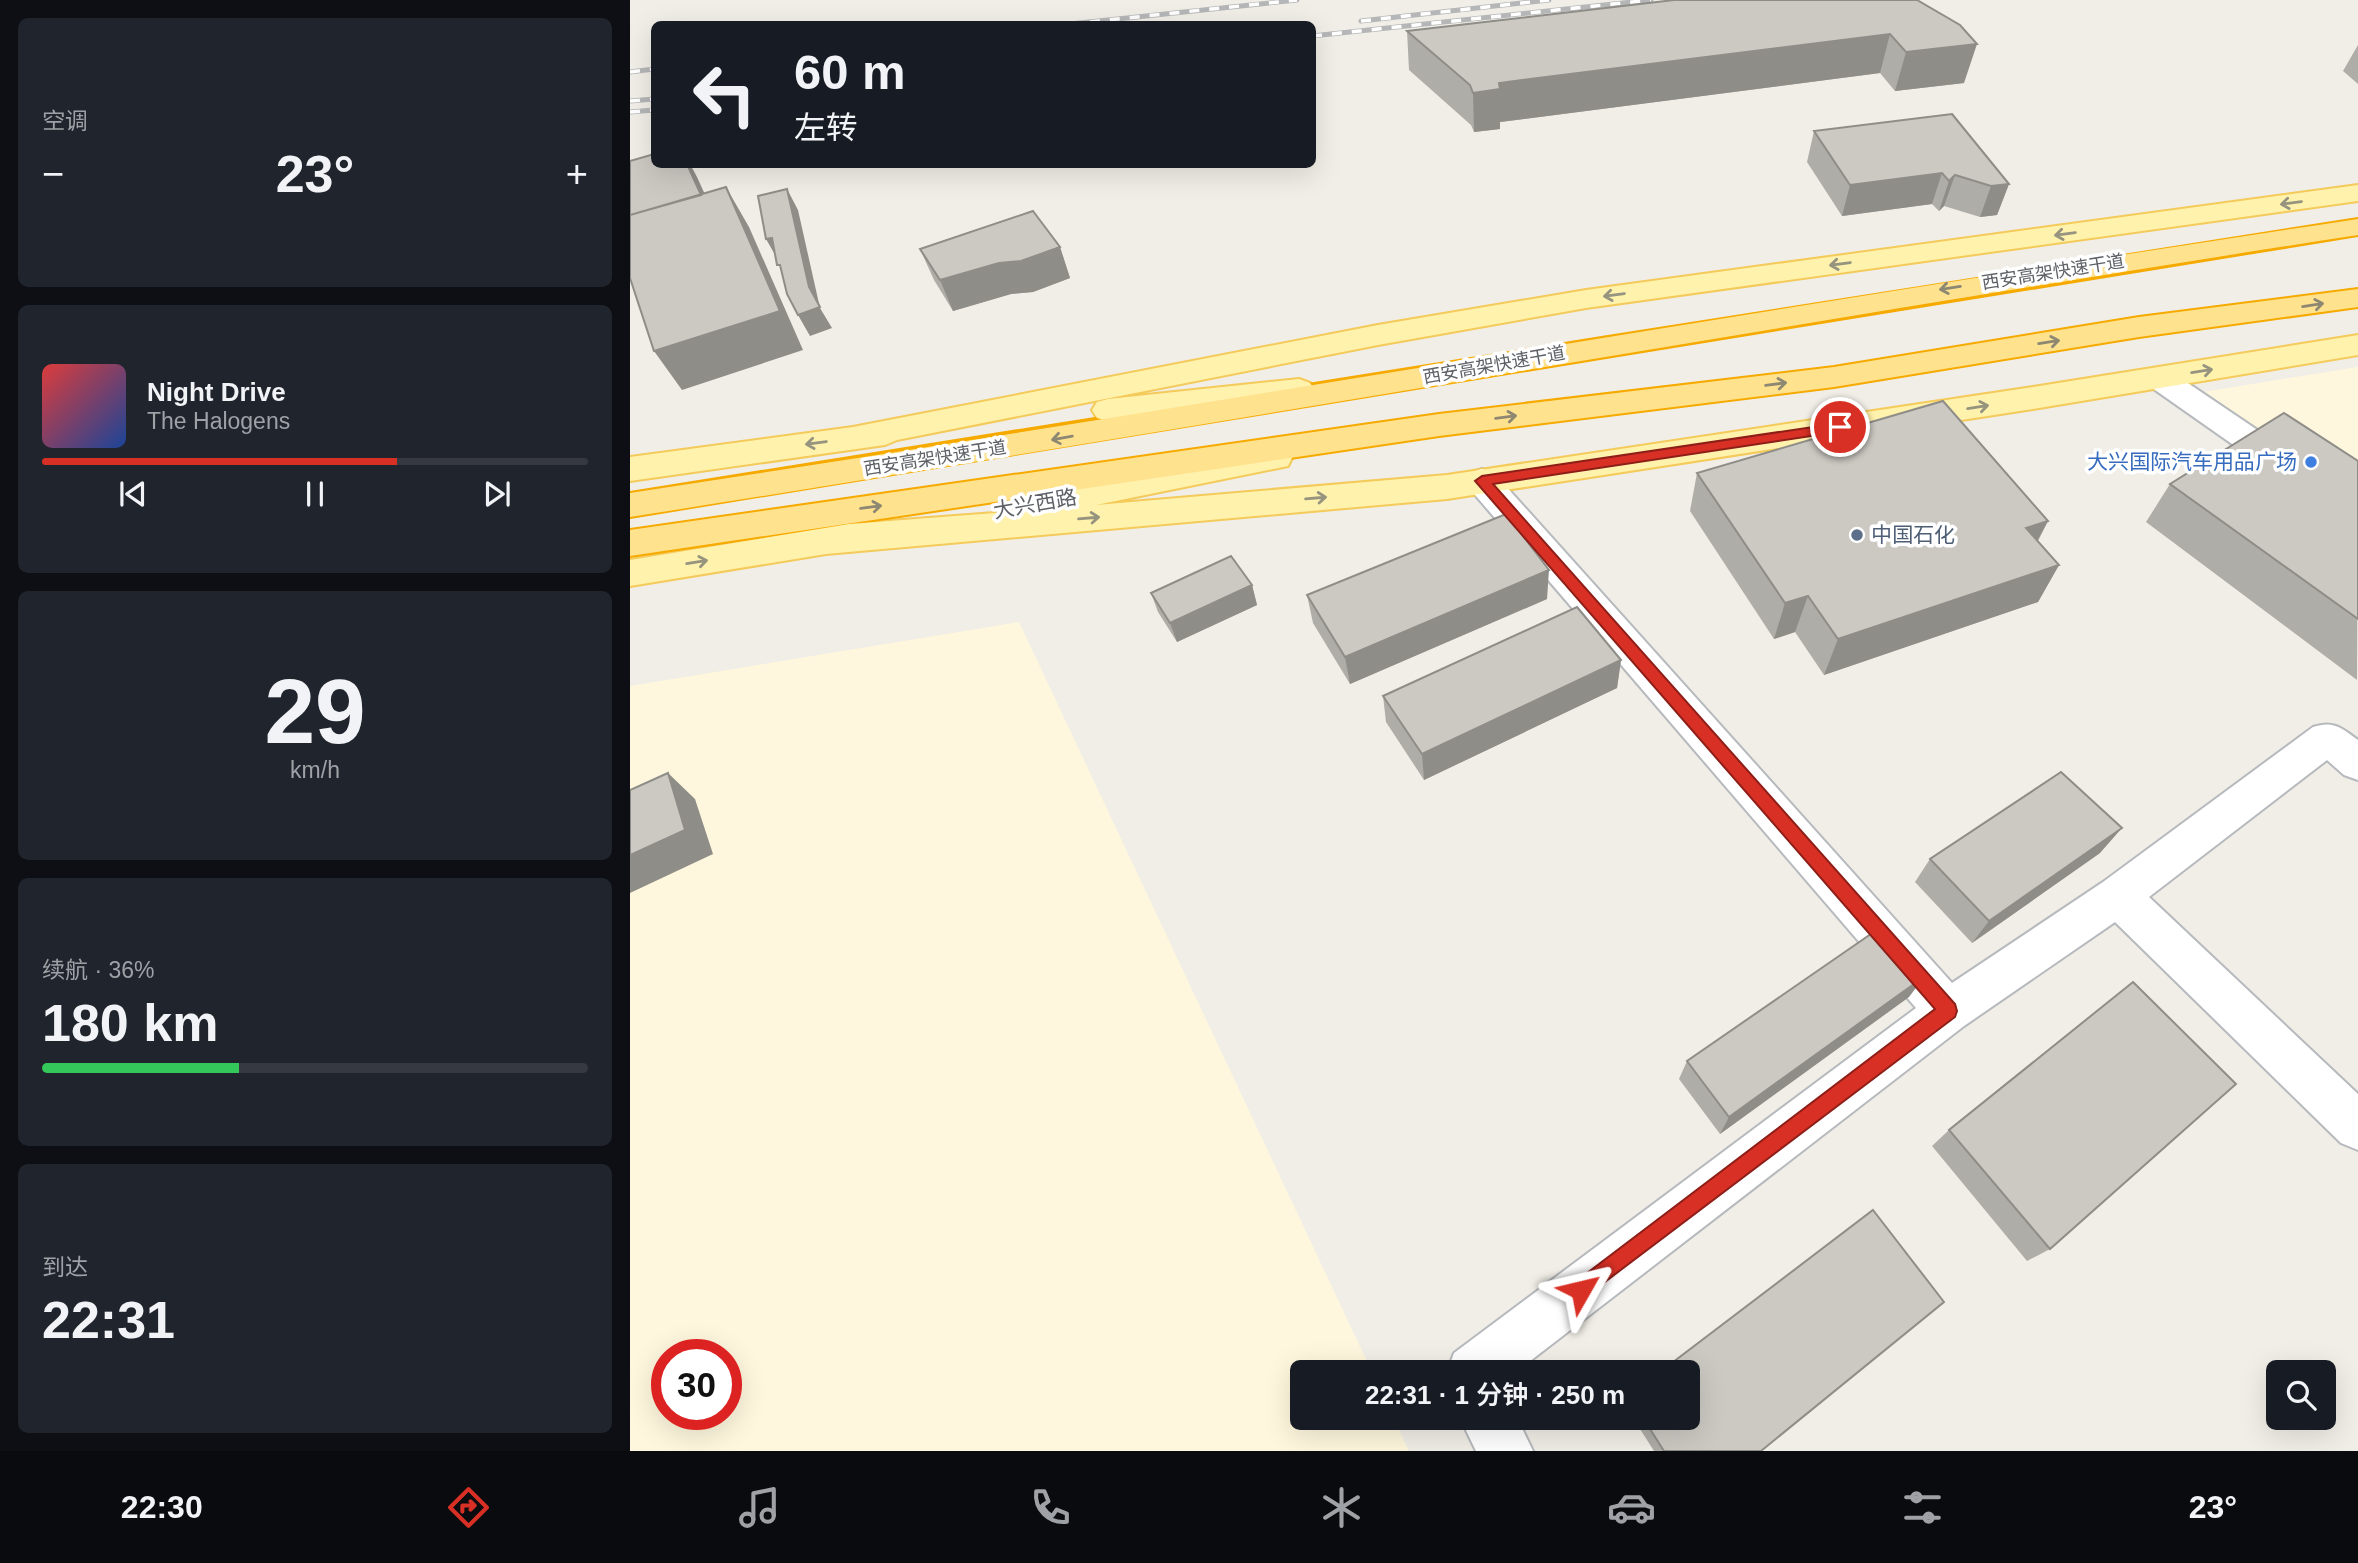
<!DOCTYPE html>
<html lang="zh">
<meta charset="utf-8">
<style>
:root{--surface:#171b24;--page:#20242c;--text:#f1f3f6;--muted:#9ea1a6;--line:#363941;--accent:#d93025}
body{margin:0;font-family:Arial,"Noto Sans SC",sans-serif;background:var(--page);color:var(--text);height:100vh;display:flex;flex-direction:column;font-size:26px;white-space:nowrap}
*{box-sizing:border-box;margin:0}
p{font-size:23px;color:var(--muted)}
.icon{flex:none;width:38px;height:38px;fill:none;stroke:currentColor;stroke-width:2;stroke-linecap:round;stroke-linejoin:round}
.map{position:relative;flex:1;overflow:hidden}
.panel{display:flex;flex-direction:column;gap:18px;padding:18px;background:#0d0f14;width:630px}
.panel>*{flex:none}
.guide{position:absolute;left:21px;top:21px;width:665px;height:147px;border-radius:10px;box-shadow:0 7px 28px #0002;background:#171b24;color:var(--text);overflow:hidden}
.buttons{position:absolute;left:1636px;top:1360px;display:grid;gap:14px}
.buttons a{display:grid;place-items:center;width:70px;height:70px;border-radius:10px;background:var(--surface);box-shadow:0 7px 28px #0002;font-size:35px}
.speed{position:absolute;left:21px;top:1339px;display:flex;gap:14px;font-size:35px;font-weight:700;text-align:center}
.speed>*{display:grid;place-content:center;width:91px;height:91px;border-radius:50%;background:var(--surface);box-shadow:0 7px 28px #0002;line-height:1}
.speed .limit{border:10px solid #d22;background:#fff;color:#111}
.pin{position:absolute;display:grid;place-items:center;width:60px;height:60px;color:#fff;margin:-30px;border:4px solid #fff;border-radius:50%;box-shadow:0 2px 7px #0007}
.me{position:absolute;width:77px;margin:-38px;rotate:53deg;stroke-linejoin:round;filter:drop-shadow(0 0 5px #0008)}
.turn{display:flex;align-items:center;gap:24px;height:147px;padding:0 28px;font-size:32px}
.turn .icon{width:91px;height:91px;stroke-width:2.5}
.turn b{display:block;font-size:49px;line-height:60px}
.big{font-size:52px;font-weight:600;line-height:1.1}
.panel .card{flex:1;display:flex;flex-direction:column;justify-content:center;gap:10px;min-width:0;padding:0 24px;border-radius:10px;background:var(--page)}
.panel .dial{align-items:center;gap:0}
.dial b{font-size:91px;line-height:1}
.song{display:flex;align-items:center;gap:21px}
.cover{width:84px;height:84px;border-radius:10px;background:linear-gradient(135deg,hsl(0 70% 55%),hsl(220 70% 35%))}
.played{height:7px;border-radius:4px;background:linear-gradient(90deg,var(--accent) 65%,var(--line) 65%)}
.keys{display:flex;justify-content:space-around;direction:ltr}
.heat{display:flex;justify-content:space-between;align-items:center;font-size:38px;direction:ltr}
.charge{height:10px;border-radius:5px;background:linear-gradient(90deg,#34c759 36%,var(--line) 0)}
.trip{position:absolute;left:660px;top:1360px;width:410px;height:70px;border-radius:10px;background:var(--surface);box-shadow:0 7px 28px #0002;font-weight:600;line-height:70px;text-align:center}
.tab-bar{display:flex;height:112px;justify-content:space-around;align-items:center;background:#090b0e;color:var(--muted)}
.tab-bar .icon{width:49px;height:49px}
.tab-bar .selected{color:var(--accent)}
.tab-bar b{font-size:32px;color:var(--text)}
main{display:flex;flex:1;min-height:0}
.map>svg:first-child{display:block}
</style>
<main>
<section class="panel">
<div class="card"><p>空调</p>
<div class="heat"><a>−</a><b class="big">23°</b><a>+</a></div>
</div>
<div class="card">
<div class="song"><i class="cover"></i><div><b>Night Drive</b><p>The Halogens</p></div></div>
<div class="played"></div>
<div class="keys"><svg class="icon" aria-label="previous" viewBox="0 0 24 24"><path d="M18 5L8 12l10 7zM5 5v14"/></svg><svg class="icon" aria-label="pause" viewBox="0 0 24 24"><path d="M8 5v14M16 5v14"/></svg><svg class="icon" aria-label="next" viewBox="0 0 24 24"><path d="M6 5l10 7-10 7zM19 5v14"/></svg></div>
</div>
<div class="card dial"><b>29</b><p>km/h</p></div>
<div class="card"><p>续航 · 36%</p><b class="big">180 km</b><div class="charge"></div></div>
<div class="card"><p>到达</p><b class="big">22:31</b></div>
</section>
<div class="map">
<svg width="1728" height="1451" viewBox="0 0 1728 1451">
<rect width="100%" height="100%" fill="#f0eee6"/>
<!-- commercial -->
<path fill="#fef7dd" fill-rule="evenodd" d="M1728 367V528L1542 397Z
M389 622 742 1372H672V1418H763L779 1451H0V686ZM37 1354H96V1414H37Z"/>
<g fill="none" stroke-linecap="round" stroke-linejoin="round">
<!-- minor casing -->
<g stroke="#b6b9bd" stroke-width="4">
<path id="minor" d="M1529 368 1540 371 1728 498V527L1716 524 1518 385 1513 378 1518 371Z
M852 469 864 473 1322 983 1473 882 1683 727C1703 720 1712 728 1728 740V780L1714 775 1697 760 1519 897 1728 1094V1150L1711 1143 1485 922 1334 1026 886 1372H817L824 1353 1286 1008 840 489 835 481 840 473Z
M830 1418H887L903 1451H846Z"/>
</g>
<!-- major casing -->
<g stroke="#f4ca5b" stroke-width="4">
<path id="major" d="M1728 185V201L956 308 748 345 267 440 255 445 0 481V457L223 427 748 325 956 290Z
M1728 335V355L1403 409 817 499 196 554 0 586V560L219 524 433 508 428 507 423 498 428 489 440 486 646 446 658 450 662 458 658 466 466 505 817 475 1403 387Z
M669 379 680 383 685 390 680 397 478 421 467 418 462 410 467 402 478 399Z"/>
</g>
<!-- highway casing -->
<g stroke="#f6aa00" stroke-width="4">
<path id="highway" d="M1728 219V235C1151 324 577 427 0 517V493C577 406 1151 305 1728 219Z
M1728 289V307L1509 337 1204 387 809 436 0 556V530L809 414 1204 367 1509 317Z"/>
</g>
<!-- minor -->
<use href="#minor" fill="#fff" fill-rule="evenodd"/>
<!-- major -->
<use href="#major" fill="#fff2ac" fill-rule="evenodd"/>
<!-- highway -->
<use href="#highway" fill="#ffe28e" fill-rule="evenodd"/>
<!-- rail casing -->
<g stroke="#b5b6b7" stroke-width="5">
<path id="rail" d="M731 21 919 0
M440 24 667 0
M682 36 1021 0
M0 72 24 69
M0 101 24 99
M0 112 24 110"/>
</g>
<!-- rail -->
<use href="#rail" stroke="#fff" stroke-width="3.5" stroke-dasharray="10" stroke-linecap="butt"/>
</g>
<!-- wall -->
<path fill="#afada8" d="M1287 0 1334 83 1265 91 1250 73 870 122V129L844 132 841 125 779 70 777 31Z
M1728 45V84L1713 71Z
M1184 131 1379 184 1367 215 1350 217 1314 206 1309 211 1302 204 1212 216 1177 162Z
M430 247 440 278 403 292 381 294 323 311 304 280 290 249Z
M1728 461 1727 680 1516 522 1540 484Z
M1067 473 1418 521 1408 541 1429 565 1408 602 1194 675 1165 632 1144 639 1060 511Z
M622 585 627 605 547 642 528 612 521 593Z
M677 595 917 599 720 684 683 623Z
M991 660 987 688 794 780 756 722 753 696Z
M1470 853 1342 943 1285 882 1300 859Z
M1279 997 1090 1134 1049 1079 1057 1061Z
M1319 1130 1420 1249 1397 1261 1302 1146Z
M1003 1418H1057L1131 1451H1024Z"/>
<!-- shaded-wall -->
<path fill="#8f8d88" d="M1260 34 1250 73 870 122V129L844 132 843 93 869 83Z
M1347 44 1334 83 1265 91 1276 52Z
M57 164H60L67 177 93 234 20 256Z
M1312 173 1302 204 1212 216 1220 185Z
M1325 175 1314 206 1309 211 1319 181Z
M1379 184 1367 215 1350 217 1361 186Z
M96 187 119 227 173 350 52 390 24 351Z
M157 189 168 210 190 308 202 328 180 336 168 315 179 287Z
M142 238 148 260 136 239Z
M430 247 440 278 403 292 381 294 323 311 310 280Z
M1418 521 1398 558 1396 528Z
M1429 565 1408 602 1194 675 1208 639Z
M919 570 917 599 720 684 715 657Z
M622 585 627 605 547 642 540 623Z
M1178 596 1165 632 1144 639 1155 603Z
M991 660 987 688 794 780 792 754Z
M38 773 65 799 83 854 0 893V855Z
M1492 828 1470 853 1342 943 1359 921Z
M1295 976 1279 997 1090 1134 1099 1117Z"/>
<!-- building -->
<path fill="#ccc9c3" stroke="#8f8d88" stroke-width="2" d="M1044 0H1287L1330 25 1347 44 1276 52 1260 34 869 83 870 89 843 93 840 85 777 31Z
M1322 114 1379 184 1361 186 1325 175 1319 181 1312 173 1220 185 1184 131Z
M24 154V164H57L71 195 0 215V161Z
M96 187 150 311 24 351 0 278V215Z
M157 189 179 287 190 307 168 315 157 294 150 265H147L142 238 136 239 128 196Z
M403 211 430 247 391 261 369 263 310 280 290 249Z
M1313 401 1418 521 1396 528 1429 565 1208 639 1178 596 1155 603 1067 473Z
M1654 413 1728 461V619L1540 484Z
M876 514 919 570 715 657 677 595Z
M601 556 622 585 540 623 521 593Z
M947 607 991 660 792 754 753 696Z
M1431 772 1492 828 1359 921 1300 859Z
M38 773 55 830 0 855V790Z
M1251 927 1295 976 1099 1117 1057 1061Z
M1503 982 1606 1084 1420 1249 1319 1130Z
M1243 1210 1314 1302 1131 1451H1034L1013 1418H1057V1372H1030Z"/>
<!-- one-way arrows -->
<defs><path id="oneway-shaft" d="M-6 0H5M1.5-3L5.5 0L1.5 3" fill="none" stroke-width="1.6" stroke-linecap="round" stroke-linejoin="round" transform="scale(1.75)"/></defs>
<g stroke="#96947f">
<use href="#oneway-shaft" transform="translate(1661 203) rotate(172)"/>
<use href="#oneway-shaft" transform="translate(1435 234) rotate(172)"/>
<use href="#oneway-shaft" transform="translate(1210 264) rotate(172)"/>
<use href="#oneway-shaft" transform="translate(984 295) rotate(172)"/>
<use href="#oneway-shaft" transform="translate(1572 371) rotate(-9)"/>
<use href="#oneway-shaft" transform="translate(1348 407) rotate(-9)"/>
<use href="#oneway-shaft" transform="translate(186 443) rotate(172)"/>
<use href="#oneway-shaft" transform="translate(686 498) rotate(-5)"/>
<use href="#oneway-shaft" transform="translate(459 518) rotate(-5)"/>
<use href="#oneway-shaft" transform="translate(67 562) rotate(-9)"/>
</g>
<g stroke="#8e8873">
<use href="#oneway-shaft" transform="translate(1320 288) rotate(171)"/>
<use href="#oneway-shaft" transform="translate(1683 305) rotate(-9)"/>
<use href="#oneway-shaft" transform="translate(1419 342) rotate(-9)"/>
<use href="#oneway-shaft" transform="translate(1146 384) rotate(-7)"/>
<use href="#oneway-shaft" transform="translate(876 417) rotate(-7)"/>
<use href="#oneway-shaft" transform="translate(432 438) rotate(170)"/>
<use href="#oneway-shaft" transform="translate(241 507) rotate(-8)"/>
</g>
<!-- route -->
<path fill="#d93025" stroke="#8d1f18" stroke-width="2" d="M1210 423 1215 424V431L863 484 1325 1004 1327 1011 1325 1017 951 1300 944 1297 940 1290 944 1283 1305 1009 845 481 852 476Z"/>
<!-- markers -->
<circle fill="#3f7fe0" stroke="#fff" stroke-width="2.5" cx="1681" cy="462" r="7"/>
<circle fill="#5c6f8a" stroke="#fff" stroke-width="2.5" cx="1227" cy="535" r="7"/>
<g text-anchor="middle" stroke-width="7" stroke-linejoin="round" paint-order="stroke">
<!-- far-street labels -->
<g font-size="18" fill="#5e6267" stroke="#fff">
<text transform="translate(1423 272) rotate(-9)" y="6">西安高架快速干道</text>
<text transform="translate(864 365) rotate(-10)" y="6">西安高架快速干道</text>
<text transform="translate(305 458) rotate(-9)" y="6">西安高架快速干道</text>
</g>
<!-- shop labels -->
<g font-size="21" fill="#366cbe" stroke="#fff" text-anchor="end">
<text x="1667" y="469">大兴国际汽车用品广场</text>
</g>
<!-- street labels -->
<g font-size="21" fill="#5e6267" stroke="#fff">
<text transform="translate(405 504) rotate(-10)" y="7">大兴西路</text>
</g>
<!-- service labels -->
<g font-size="21" fill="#4e5e75" stroke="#fff" text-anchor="start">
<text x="1241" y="542">中国石化</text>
</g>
</g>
</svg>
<div class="buttons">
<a><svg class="icon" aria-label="search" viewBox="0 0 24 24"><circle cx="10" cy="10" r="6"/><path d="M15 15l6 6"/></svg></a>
</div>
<div class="speed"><div class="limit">30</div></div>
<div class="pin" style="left:1210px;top:427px;background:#d93025"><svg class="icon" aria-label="arrive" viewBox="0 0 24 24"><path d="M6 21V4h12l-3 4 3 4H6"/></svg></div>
<svg class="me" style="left:951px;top:1290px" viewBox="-20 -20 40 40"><path d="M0-17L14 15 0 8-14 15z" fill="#d93025" stroke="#fff" stroke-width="4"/></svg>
<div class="trip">22:31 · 1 分钟 · 250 m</div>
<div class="guide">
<div class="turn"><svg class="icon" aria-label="left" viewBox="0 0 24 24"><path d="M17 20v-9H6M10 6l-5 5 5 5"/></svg><div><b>60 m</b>左转</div></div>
</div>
</div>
</main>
<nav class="tab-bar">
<b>22:30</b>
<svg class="icon selected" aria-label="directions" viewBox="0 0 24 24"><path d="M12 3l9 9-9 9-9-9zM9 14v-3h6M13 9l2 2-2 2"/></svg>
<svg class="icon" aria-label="music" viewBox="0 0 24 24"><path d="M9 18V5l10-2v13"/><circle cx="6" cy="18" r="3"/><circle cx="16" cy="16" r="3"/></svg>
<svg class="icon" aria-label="phone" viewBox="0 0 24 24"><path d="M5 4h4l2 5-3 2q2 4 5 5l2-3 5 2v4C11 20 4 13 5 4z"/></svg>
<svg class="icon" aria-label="climate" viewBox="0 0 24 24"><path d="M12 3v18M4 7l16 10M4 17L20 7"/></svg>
<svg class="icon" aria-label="car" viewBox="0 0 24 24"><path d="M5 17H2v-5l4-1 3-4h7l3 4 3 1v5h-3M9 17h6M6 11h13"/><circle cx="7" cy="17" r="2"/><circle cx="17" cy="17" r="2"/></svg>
<svg class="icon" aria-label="filters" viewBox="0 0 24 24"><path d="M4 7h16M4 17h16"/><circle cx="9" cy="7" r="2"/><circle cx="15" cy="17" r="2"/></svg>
<b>23°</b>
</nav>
